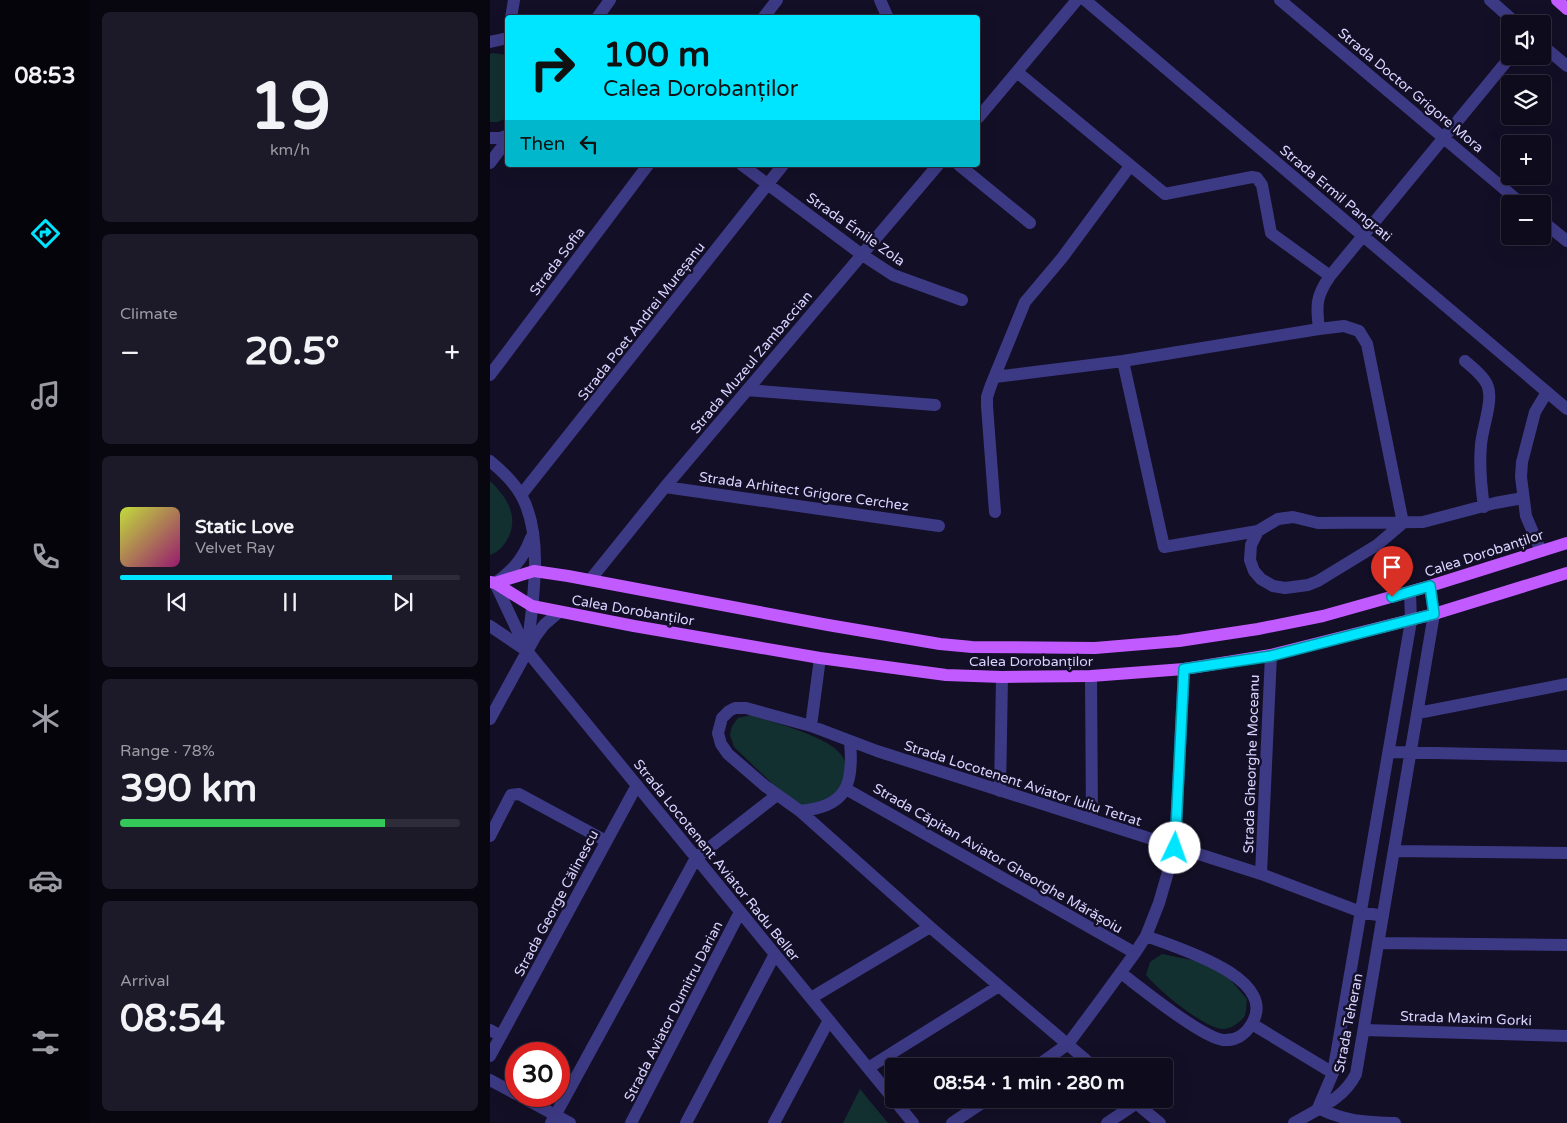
<!DOCTYPE html>
<meta charset="utf-8">
<style>
:root{--surface:#0e0b1c;--page:#1c1929;--text:#f1f3f6;--muted:#9b9ba3;--line:#2e2b3b;--accent:#00e5ff}
body{margin:0;font-family:"Varela Round",sans-serif;background:var(--page);color:var(--text);height:100vh;display:flex;flex-direction:column;font-size:19px;white-space:nowrap}
*{box-sizing:border-box;margin:0}
p{font-size:16px;color:var(--muted)}
.icon{flex:none;width:28px;height:28px;fill:none;stroke:currentColor;stroke-width:2;stroke-linecap:round;stroke-linejoin:round}
.map{position:relative;flex:1;overflow:hidden}
.side{display:flex;flex-direction:column;gap:12px;padding:12px;background:#08060f;width:400px}
.side>*{flex:none}
.hud{position:absolute;left:15px;top:15px;width:475px;height:152px;border-radius:5px;box-shadow:0 5px 20px #0002,0 0 0 1px var(--line);background:#00e5ff;color:#111;overflow:hidden}
.controls{position:absolute;left:1011px;top:15px;display:grid;gap:10px}
.controls a{display:grid;place-items:center;width:50px;height:50px;border-radius:5px;background:var(--surface);box-shadow:0 5px 20px #0002,0 0 0 1px var(--line);font-size:25px}
.speed{position:absolute;left:15px;top:1042px;display:flex;gap:10px;font-size:25px;font-weight:700;text-align:center}
.speed>*{display:grid;place-content:center;width:65px;height:65px;border-radius:50%;background:var(--surface);box-shadow:0 5px 20px #0002,0 0 0 1px var(--line);line-height:1}
.speed .limit{border:8px solid #d22;background:#fff;color:#111}
.pin{position:absolute;display:grid;place-items:center;width:42px;height:42px;color:#fff;margin:-51px -21px;border-radius:50% 50% 50% 0;rotate:-45deg;box-shadow:0 0 5px #0007}
.pin .icon{rotate:45deg}
.me{position:absolute;width:55px;margin:-28px;rotate:3deg;stroke-linejoin:round;filter:drop-shadow(0 0 4px #0008)}
.turn{display:flex;align-items:center;gap:18px;height:105px;padding:0 15px;font-size:22px}
.turn .icon{width:65px;height:65px;stroke-width:2.5}
.turn b{display:block;font-size:35px;line-height:42px}
.then{display:flex;align-items:center;height:48px;padding:0 15px;background:#0003;gap:10px;font-size:19px}
.big{font-size:38px;font-weight:700;line-height:1.1}
.side .tile{flex:1;display:flex;flex-direction:column;justify-content:center;gap:8px;min-width:0;padding:0 18px;border-radius:8px;background:var(--page)}
.side .dial{align-items:center;gap:0}
.dial b{font-size:65px;line-height:1}
.song{display:flex;align-items:center;gap:15px}
.cover{width:60px;height:60px;border-radius:8px;background:linear-gradient(135deg,hsl(70 70% 55%),hsl(320 70% 35%))}
.played{height:5px;border-radius:2px;background:linear-gradient(90deg,var(--accent) 80%,var(--line) 80%)}
.keys{display:flex;justify-content:space-around;direction:ltr}
.heat{display:flex;justify-content:space-between;align-items:center;font-size:28px;direction:ltr}
.charge{height:8px;border-radius:4px;background:linear-gradient(90deg,#34c759 78%,var(--line) 0)}
.trip{position:absolute;left:395px;top:1058px;width:288px;height:50px;border-radius:5px;background:var(--surface);box-shadow:0 5px 20px #0002,0 0 0 1px var(--line);font-weight:700;line-height:50px;text-align:center}
main{display:flex;flex:1;min-height:0}
.tabs{display:flex;flex-direction:column;width:90px;justify-content:space-around;align-items:center;background:#06040b;color:var(--muted)}
.tabs .icon{width:35px;height:35px}
.tabs .active{color:var(--accent)}
.tabs b{font-size:22px;color:var(--text)}
.map>svg:first-child{display:block}
</style>
<main>
<nav class="tabs">
<b>08:53</b>
<svg class="icon active" aria-label="directions" viewBox="0 0 24 24"><path d="M12 3l9 9-9 9-9-9zM9 14v-3h6M13 9l2 2-2 2"/></svg>
<svg class="icon" aria-label="music" viewBox="0 0 24 24"><path d="M9 18V5l10-2v13"/><circle cx="6" cy="18" r="3"/><circle cx="16" cy="16" r="3"/></svg>
<svg class="icon" aria-label="phone" viewBox="0 0 24 24"><path d="M5 4h4l2 5-3 2q2 4 5 5l2-3 5 2v4C11 20 4 13 5 4z"/></svg>
<svg class="icon" aria-label="climate" viewBox="0 0 24 24"><path d="M12 3v18M4 7l16 10M4 17L20 7"/></svg>
<svg class="icon" aria-label="car" viewBox="0 0 24 24"><path d="M5 17H2v-5l4-1 3-4h7l3 4 3 1v5h-3M9 17h6M6 11h13"/><circle cx="7" cy="17" r="2"/><circle cx="17" cy="17" r="2"/></svg>
<svg class="icon" aria-label="filters" viewBox="0 0 24 24"><path d="M4 7h16M4 17h16"/><circle cx="9" cy="7" r="2"/><circle cx="15" cy="17" r="2"/></svg>
</nav>
<section class="side">
<div class="tile dial"><b>19</b><p>km/h</p></div>
<div class="tile"><p>Climate</p>
<div class="heat"><a>−</a><b class="big">20.5°</b><a>+</a></div>
</div>
<div class="tile">
<div class="song"><i class="cover"></i><div><b>Static Love</b><p>Velvet Ray</p></div></div>
<div class="played"></div>
<div class="keys"><svg class="icon" aria-label="previous" viewBox="0 0 24 24"><path d="M18 5L8 12l10 7zM5 5v14"/></svg><svg class="icon" aria-label="pause" viewBox="0 0 24 24"><path d="M8 5v14M16 5v14"/></svg><svg class="icon" aria-label="next" viewBox="0 0 24 24"><path d="M6 5l10 7-10 7zM19 5v14"/></svg></div>
</div>
<div class="tile"><p>Range · 78%</p><b class="big">390 km</b><div class="charge"></div></div>
<div class="tile"><p>Arrival</p><b class="big">08:54</b></div>
</section>
<div class="map">
<svg width="1077" height="1123" viewBox="0 0 1077 1123">
<rect width="100%" height="100%" fill="#130f26"/>
<!-- green -->
<path fill="#12302f" d="M3 53 17 55V118L8 122H0V54Z
M0 481C17 497 30 517 17 540 13 547 8 552 0 555Z
M261 715C283 723 349 738 355 762 358 773 351 785 347 795L316 806 306 803 293 794 244 747 240 735 242 726 248 718Z
M672 954 711 962 737 976 757 999C756 1004 757 1010 755 1015 752 1022 740 1029 733 1029 715 1029 667 989 656 975L660 962Z
M370 1089 398 1123H353Z"/>
<g fill="none" stroke-linecap="round" stroke-linejoin="round">
<!-- minor -->
<path stroke="#3d3a85" stroke-width="12" d="M390 0 398 18
M595 0 1077 409
M790 0 1032 204
M1000 0 1027 24
M21 18 24 0
M107 18 120 0
M273 18 287 0
M0 42 18 38
M1052 45 1077 66
M527 72 675 194 762 177 767 178 772 185 781 233 840 276
M488 118 587 0
M0 138H10L18 135
M0 163 18 139
M252 165 371 254 403 275 472 300
M469 165 540 223
M1052 221 1077 241
M829 329C826 305 826 296 840 276L1021 56
M633 361 674 547 768 531
M975 361C983 368 995 377 998 387 1003 402 992 429 991 445 989 466 991 486 994 507
M0 375 158 165
M505 377 633 361 829 329 854 326 869 331 877 344 913 523 887 545 828 581 818 585 795 588 783 586 771 579 764 571 760 560 761 545 768 531 788 519 803 517 828 523 933 522 1005 503 1033 498
M257 390 445 405
M0 461C12 471 24 482 31 495 55 537 42 605 37 651
M175 487 449 526
M31 495 293 165
M505 512 497 406V397L501 385 535 302 572 258 640 166
M1051 551 1036 516 1031 477 1032 462 1045 412 1057 392
M100 580 175 487 448 165
M0 626 37 651 423 1123
M36 649 5 583C23 570 33 559 41 538
M601 676 602 820
M928 713 1077 684
M0 719 45 637 54 625 69 612
M321 726 330 658
M899 752 1077 756
M356 789 645 953
M510 791 512 677
M310 811C357 807 364 784 360 742
M0 836 21 795 29 794 116 841
M904 851 1077 853
M771 874 781 655
M889 943 1077 945
M631 973C651 988 711 1037 733 1040 745 1041 755 1035 761 1025 792 978 685 947 656 936
M321 998 440 927
M762 1024 843 1073
M0 1030 11 1036
M874 1030 1077 1036
M0 1056 147 785
M547 1066 578 1044 607 1005 645 953 656 936 669 903 685 848 694 669
M603 1066 440 927 310 811 275 786 238 754 231 744 228 733 232 718 239 711 245 708H256L321 726 387 751 771 874 871 912 893 916
M378 1068 509 986
M0 1080 26 1094
M30 1096 80 1123
M641 1099 670 1123
M828 1108 843 1073 848 1044 921 621 920 592
M828 1108C857 1122 874 1122 905 1123
M61 1123 206 858 287 795
M141 1123 250 912
M196 1123 285 954
M284 1123 339 1020
M462 1123 498 1099
M617 1123 647 1103
M804 1123C827 1109 853 1100 866 1074L944 614 940 586"/>
<!-- major -->
<path stroke="#c25bff" stroke-width="12" d="M1067 0 1077 9
M0 582 5 583 42 606 144 626 330 658 456 675 512 677 601 676 694 669 781 655 944 614 1077 573
M5 583 44 571 78 576 338 625 450 644 482 647 605 648 689 641 768 629 833 616 940 586 1077 543"/>
</g>
<g fill="none" stroke-linecap="round" stroke-linejoin="round">
<!-- route casing -->
<g stroke="#0095a6" stroke-width="12">
<path id="route" d="M685 848 694 669 781 656 944 614 940 586 902 597"/>
</g>
<!-- route -->
<use href="#route" stroke="#00e5ff" stroke-width="9"/>
</g>
<g text-anchor="middle" stroke-width="5" stroke-linejoin="round" paint-order="stroke">
<!-- street labels -->
<g font-size="14" fill="#d9d4ff" stroke="#130f26">
<text transform="translate(921 90) rotate(40)" y="5">Strada Doctor Grigore Mora</text>
<text transform="translate(846 193) rotate(40)" y="5">Strada Ermil Pangrati</text>
<text transform="translate(366 229) rotate(35)" y="5">Strada Émile Zola</text>
<text transform="translate(67 261) rotate(-53)" y="5">Strada Sofia</text>
<text transform="translate(151 321) rotate(-52)" y="5">Strada Poet Andrei Mureșanu</text>
<text transform="translate(261 362) rotate(-50)" y="5">Strada Muzeul Zambaccian</text>
<text transform="translate(314 491) rotate(8)" y="5">Strada Arhitect Grigore Cerchez</text>
<text transform="translate(994 553) rotate(-18)" y="5">Calea Dorobanților</text>
<text transform="translate(143 610) rotate(10)" y="5">Calea Dorobanților</text>
<text x="541" y="666">Calea Dorobanților</text>
<text transform="translate(761 764) rotate(-88)" y="5">Strada Gheorghe Moceanu</text>
<text transform="translate(533 783) rotate(18)" y="5">Strada Locotenent Aviator Iuliu Tetrat</text>
<text transform="translate(508 858) rotate(30)" y="5">Strada Căpitan Aviator Gheorghe Mărășoiu</text>
<text transform="translate(227 860) rotate(51)" y="5">Strada Locotenent Aviator Radu Beller</text>
<text transform="translate(66 903) rotate(-62)" y="5">Strada George Călinescu</text>
<text transform="translate(183 1011) rotate(-63)" y="5">Strada Aviator Dumitru Darian</text>
<text transform="translate(976 1018) rotate(2)" y="5">Strada Maxim Gorki</text>
<text transform="translate(858 1023) rotate(-79)" y="5">Strada Teheran</text>
</g>
</g>
</svg>
<div class="controls">
<a><svg class="icon" aria-label="sound" viewBox="0 0 24 24"><path d="M4 9h4l5-4v14l-5-4H4zM17 9q2 3 0 6"/></svg></a>
<a><svg class="icon" aria-label="layers" viewBox="0 0 24 24"><path d="M12 4l9 5-9 5-9-5zM3 14l9 5 9-5"/></svg></a>
<a>+</a>
<a>−</a>
</div>
<div class="speed"><div class="limit">30</div></div>
<div class="pin" style="left:902px;top:597px;background:#d93025"><svg class="icon" aria-label="arrive" viewBox="0 0 24 24"><path d="M6 21V4h12l-3 4 3 4H6"/></svg></div>
<svg class="me" style="left:685px;top:848px" viewBox="-20 -20 40 40"><circle r="19" fill="#fff"/><path d="M0-13L10 11 0 6-10 11z" fill="#00e5ff"/></svg>
<div class="trip">08:54 · 1 min · 280 m</div>
<div class="hud">
<div class="turn"><svg class="icon" aria-label="right" viewBox="0 0 24 24"><path d="M7 20v-9h11M14 6l5 5-5 5"/></svg><div><b>100 m</b>Calea Dorobanților</div></div>
<div class="then">Then<svg class="icon" aria-label="left" viewBox="0 0 24 24"><path d="M17 20v-9H6M10 6l-5 5 5 5"/></svg></div>
</div>
</div>
</main>
